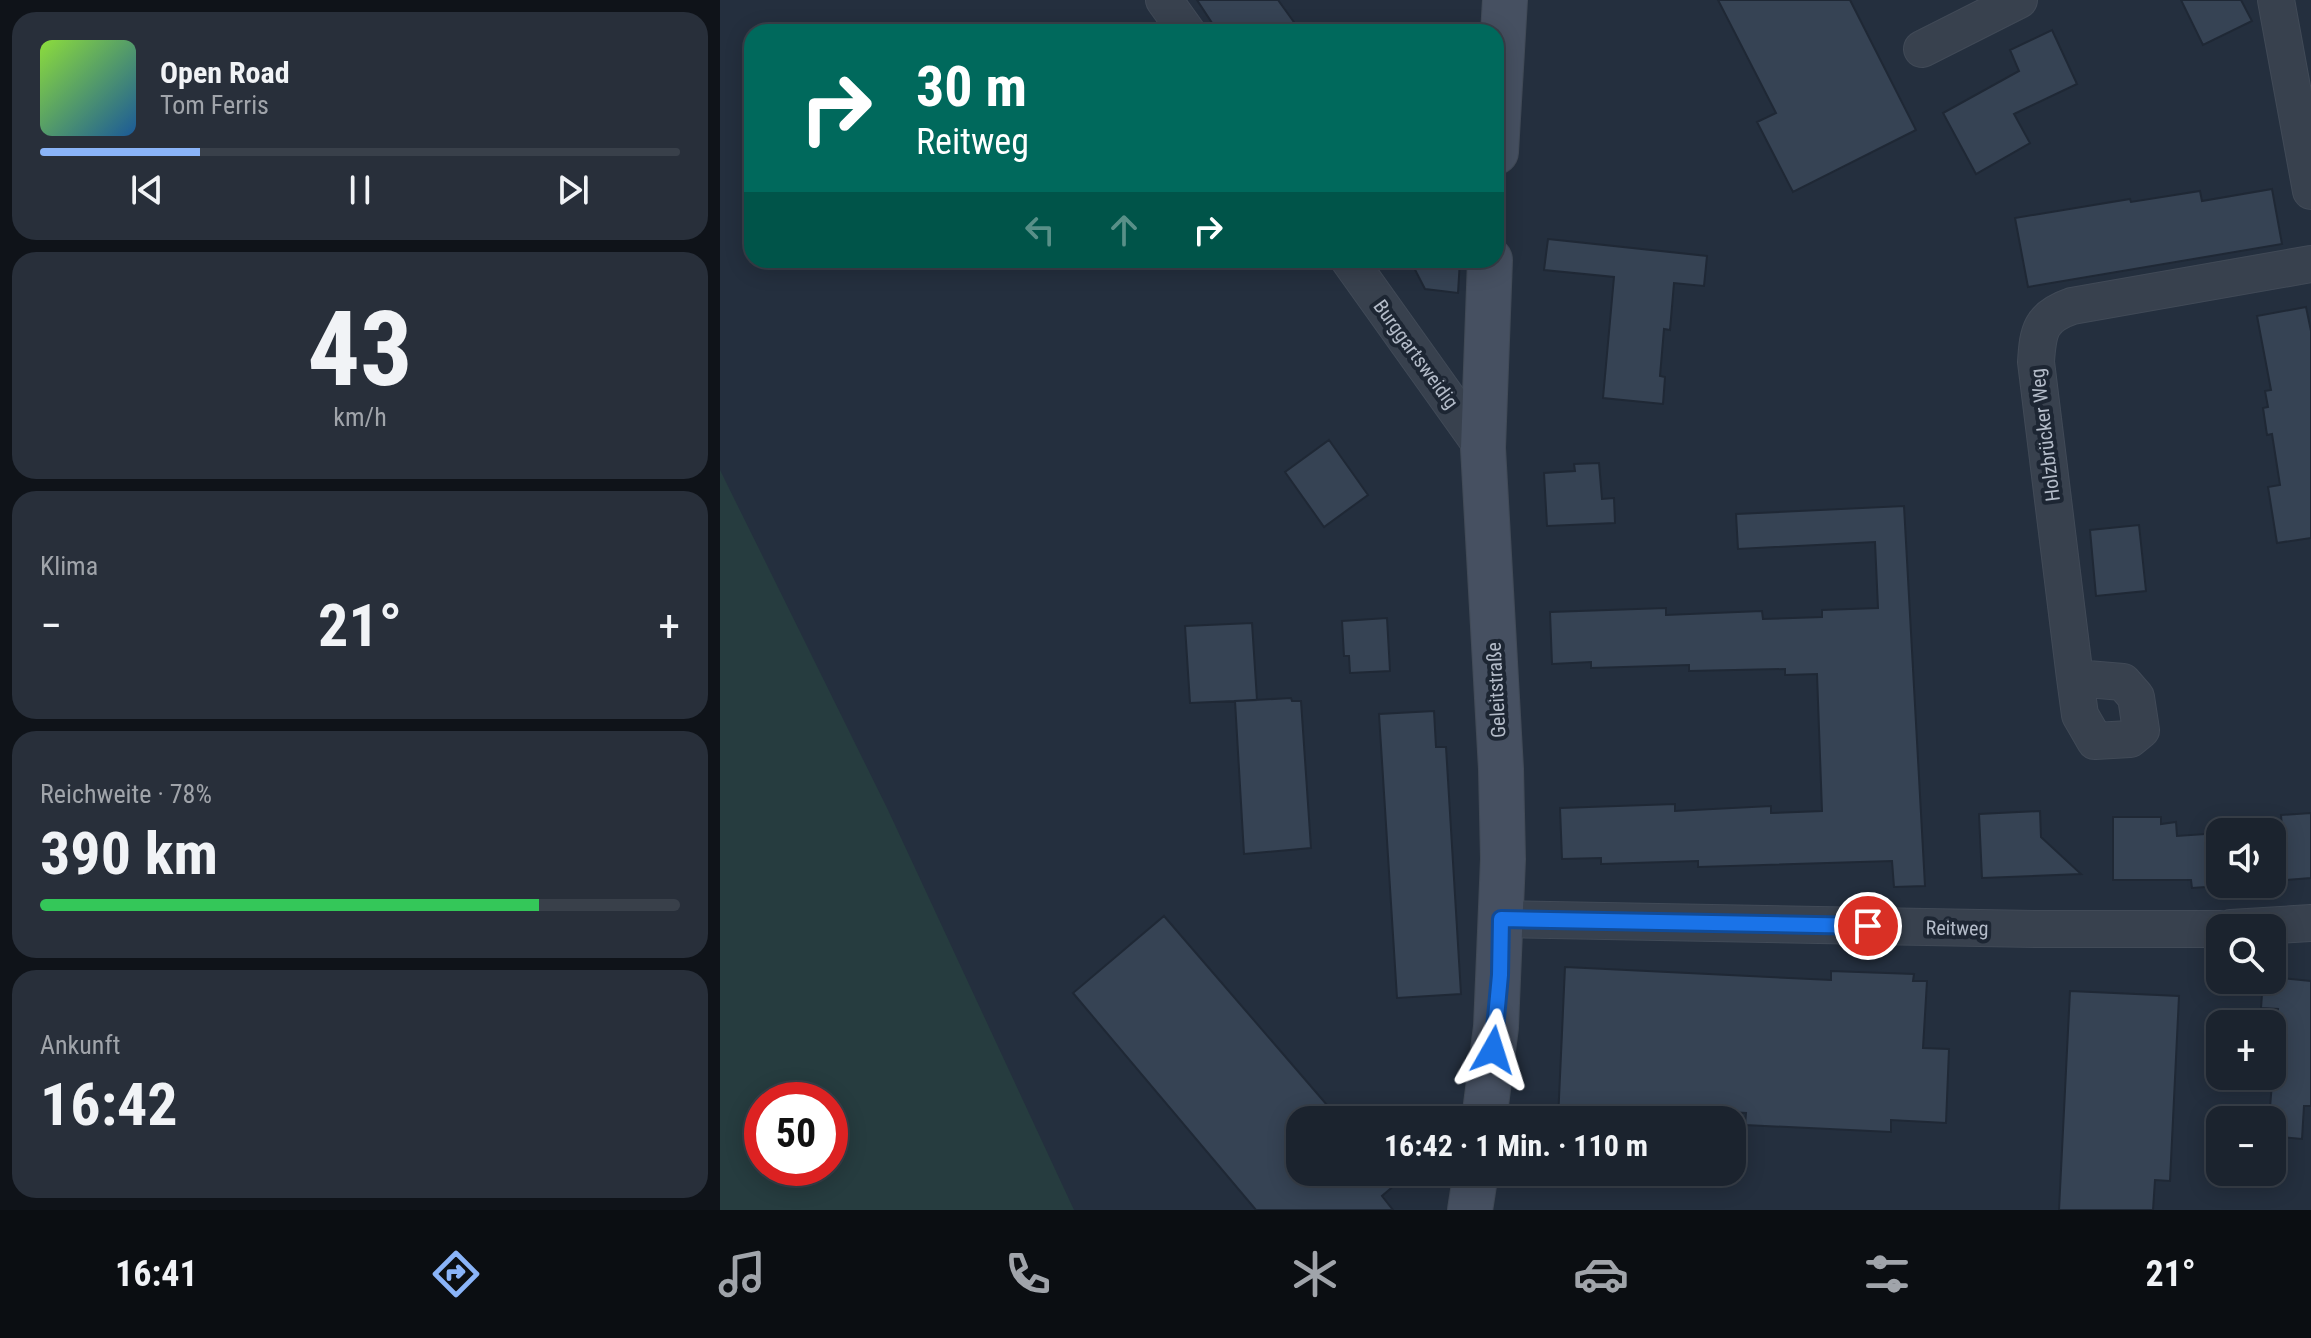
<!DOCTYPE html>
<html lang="de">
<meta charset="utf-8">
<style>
:root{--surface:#1b232e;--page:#282f3a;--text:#f1f3f6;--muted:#a0a4aa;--line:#39404a;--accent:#8ab4f8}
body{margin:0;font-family:"Roboto Condensed",sans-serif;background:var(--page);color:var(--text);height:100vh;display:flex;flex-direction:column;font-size:30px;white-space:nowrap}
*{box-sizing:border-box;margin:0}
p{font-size:26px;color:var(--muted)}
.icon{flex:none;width:44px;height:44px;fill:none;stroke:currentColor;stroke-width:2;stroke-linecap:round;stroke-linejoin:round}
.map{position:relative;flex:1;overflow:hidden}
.details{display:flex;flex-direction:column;gap:12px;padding:12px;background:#0f1319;width:720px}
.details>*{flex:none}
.top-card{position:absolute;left:24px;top:24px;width:760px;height:244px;border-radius:24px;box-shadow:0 4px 20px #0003,0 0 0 2px var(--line);background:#00695c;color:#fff;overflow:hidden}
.tools{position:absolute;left:1486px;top:818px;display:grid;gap:16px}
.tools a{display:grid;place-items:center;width:80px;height:80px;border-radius:16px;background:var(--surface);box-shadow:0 4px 20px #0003,0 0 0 2px var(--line);font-size:40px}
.speed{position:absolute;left:24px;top:1082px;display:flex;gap:16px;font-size:40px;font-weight:700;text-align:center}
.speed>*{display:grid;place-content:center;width:104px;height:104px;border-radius:50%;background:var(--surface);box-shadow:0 4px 20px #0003,0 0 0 2px var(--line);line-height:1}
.speed .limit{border:12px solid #d22;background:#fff;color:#111}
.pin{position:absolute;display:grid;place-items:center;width:68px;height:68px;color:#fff;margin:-34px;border:4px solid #fff;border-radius:50%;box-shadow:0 2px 8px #0007}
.me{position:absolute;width:88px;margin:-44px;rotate:6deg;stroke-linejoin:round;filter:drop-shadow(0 0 6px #0008)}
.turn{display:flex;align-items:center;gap:28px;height:168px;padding:0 40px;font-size:36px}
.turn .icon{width:104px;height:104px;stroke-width:2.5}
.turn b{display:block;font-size:56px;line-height:68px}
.lanes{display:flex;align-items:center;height:76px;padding:0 40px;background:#0003;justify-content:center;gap:40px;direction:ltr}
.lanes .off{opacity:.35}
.big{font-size:60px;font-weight:700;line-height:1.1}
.details .tile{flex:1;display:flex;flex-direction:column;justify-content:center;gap:12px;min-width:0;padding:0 28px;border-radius:24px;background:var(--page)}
.details .dial{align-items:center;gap:0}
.dial b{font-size:104px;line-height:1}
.song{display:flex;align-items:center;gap:24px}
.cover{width:96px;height:96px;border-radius:12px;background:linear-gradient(135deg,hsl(90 70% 55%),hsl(210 70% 35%))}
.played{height:8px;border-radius:4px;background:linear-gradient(90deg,var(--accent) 25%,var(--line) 25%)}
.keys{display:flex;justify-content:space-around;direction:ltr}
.heat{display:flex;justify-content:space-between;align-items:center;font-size:44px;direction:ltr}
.charge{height:12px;border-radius:6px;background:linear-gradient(90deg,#34c759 78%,var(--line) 0)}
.trip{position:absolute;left:566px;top:1106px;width:460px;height:80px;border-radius:24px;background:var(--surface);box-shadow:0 4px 20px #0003,0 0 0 2px var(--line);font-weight:700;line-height:80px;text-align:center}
.tab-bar{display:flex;height:128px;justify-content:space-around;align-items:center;background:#0b0e12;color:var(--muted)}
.tab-bar .icon{width:56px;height:56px}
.tab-bar .active{color:var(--accent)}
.tab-bar b{font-size:36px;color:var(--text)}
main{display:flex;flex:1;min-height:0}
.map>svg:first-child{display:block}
</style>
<main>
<section class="details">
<div class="tile">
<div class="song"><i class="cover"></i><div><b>Open Road</b><p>Tom Ferris</p></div></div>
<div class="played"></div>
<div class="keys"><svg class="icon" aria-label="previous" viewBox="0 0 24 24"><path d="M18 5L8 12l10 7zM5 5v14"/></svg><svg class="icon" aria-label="pause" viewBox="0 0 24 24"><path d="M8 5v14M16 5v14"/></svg><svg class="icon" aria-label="next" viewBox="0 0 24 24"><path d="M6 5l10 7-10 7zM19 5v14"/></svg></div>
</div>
<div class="tile dial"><b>43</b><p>km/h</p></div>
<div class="tile"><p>Klima</p>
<div class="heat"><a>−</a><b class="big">21°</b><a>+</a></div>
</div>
<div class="tile"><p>Reichweite · 78%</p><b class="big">390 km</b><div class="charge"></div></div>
<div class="tile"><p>Ankunft</p><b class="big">16:42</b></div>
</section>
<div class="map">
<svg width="1591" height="1210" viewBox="0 0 1591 1210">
<rect width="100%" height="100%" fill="#242f3e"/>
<!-- green -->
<path fill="#263c3f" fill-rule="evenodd" d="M0 470 168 810 354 1210H0ZM42 1100H110V1168H42Z"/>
<!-- building -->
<path fill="#364354" stroke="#1f2835" stroke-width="2" d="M477 0H558L581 32H498Z
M998 0H1130L1196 130 1073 192 1037 122 1056 113Z
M1461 0H1521L1532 21 1483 45Z
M1332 30 1357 84 1294 114 1310 143 1256 174 1223 113 1299 71 1290 50Z
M1552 189 1562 244 1308 287 1295 218 1410 199 1411 202 1480 191 1482 201Z
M828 239 987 256 984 286 954 283 950 330 944 329 940 376 945 377 943 404 883 398 894 277 824 270Z
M690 260H740L738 293 705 289Z
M1586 307 1591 331V538L1557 543 1548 487 1560 485 1552 434 1547 435 1543 408 1548 407 1545 391 1551 390 1537 316Z
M609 440 648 495 604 527 565 472Z
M879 463 882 499 894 498 895 523 827 526 824 473 855 471 854 464Z
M1184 506 1205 886 1174 887 1172 861 978 867V861L881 864V858L842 859 840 808 955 804V811L1051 806V813L1102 811 1097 674 1065 675V669L969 671V665L871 668V662L832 664 830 612 946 608V615L1042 611 1043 619 1102 617V610L1158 608 1155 542 1018 549 1016 514Z
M1419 525 1426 591 1376 596 1370 530Z
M667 618 670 671 630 673 629 656H624L622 621Z
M532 623 537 700 470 703 465 626Z
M571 698 572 701H581L591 848 524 854 515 701Z
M714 711 716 747H726L741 994 677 998 659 714Z
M1320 811 1321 837 1361 874 1262 878 1259 814Z
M1591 813V878L1566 880 1561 815Z
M1393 817H1441V824L1456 822 1457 836 1500 833V886L1472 888 1471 880H1393Z
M444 916 620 1120H580V1172H690L662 1196 673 1210H536L353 993Z
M845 967 1111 980V971L1194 974 1193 981H1207L1203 1048 1229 1049 1226 1123 1171 1120V1132L1025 1125 1026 1113 970 1110 969 1120H838Z
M1552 977 1591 981V1106H1584L1582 1139 1552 1136V1120H1549L1558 1009 1541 1008 1543 980H1552Z
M1350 991 1459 996 1450 1181 1435 1180 1433 1210H1339Z"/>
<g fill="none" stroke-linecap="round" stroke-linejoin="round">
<!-- minor casing -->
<g stroke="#414a57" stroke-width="38">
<path id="minor" d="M444 0 467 32
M1556 0 1591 191
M1202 49 1299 0
M629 260 763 448
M1355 678 1403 682 1416 697 1421 730 1410 739 1375 741 1360 715 1355 678 1316 362C1318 331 1320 317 1352 306L1591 264
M781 919 1316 929H1500
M1511 928 1591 923"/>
</g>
<!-- secondary casing -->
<g stroke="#414a57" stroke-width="46">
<path id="secondary" d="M776 152 785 0
M764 1120 776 1027 783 859 781 769 763 448 770 260
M750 1210 756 1172"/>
</g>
<!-- minor -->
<use href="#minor" stroke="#38414e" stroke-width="36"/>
<!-- secondary -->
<use href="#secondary" stroke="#465061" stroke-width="44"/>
</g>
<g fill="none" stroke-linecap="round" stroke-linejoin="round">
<!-- route casing -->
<g stroke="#114b97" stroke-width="20">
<path id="route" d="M773 1050 780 975 781 919 1148 926"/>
</g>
<!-- route -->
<use href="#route" stroke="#1a73e8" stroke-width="14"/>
</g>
<g text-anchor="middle" stroke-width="8" stroke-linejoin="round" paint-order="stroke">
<!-- street labels -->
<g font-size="20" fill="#b4bcc9" stroke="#1d2633">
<text transform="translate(696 354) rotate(54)" y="7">Burggartsweidig</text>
<text transform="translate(1325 435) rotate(-97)" y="7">Holzbrücker Weg</text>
<text transform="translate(776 690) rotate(-93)" y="7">Geleitstraße</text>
<text transform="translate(1237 928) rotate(1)" y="7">Reitweg</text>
</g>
</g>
</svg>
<div class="tools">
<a><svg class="icon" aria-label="sound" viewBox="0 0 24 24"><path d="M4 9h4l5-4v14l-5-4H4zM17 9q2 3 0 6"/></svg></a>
<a><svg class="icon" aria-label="search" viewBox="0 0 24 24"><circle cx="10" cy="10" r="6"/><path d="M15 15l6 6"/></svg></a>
<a>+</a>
<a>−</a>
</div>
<div class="speed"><div class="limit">50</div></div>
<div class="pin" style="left:1148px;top:926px;background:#d93025"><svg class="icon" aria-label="arrive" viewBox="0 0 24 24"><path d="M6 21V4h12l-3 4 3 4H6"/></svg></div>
<svg class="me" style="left:773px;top:1050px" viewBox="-20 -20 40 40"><path d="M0-17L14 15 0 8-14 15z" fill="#1a73e8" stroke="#fff" stroke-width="4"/></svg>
<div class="trip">16:42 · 1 Min. · 110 m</div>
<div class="top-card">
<div class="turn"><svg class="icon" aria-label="right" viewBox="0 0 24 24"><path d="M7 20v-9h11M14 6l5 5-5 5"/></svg><div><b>30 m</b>Reitweg</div></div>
<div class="lanes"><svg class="icon off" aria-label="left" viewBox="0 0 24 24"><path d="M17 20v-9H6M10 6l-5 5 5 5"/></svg><svg class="icon off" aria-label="ahead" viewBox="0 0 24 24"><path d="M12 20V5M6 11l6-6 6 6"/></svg><svg class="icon" aria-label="right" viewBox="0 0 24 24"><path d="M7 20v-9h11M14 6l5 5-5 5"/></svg></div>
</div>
</div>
</main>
<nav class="tab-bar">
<b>16:41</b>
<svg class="icon active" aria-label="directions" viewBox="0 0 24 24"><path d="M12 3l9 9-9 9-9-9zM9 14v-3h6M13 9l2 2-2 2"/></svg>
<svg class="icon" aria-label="music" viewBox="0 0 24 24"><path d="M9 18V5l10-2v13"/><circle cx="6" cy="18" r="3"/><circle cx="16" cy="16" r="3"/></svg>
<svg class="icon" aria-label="phone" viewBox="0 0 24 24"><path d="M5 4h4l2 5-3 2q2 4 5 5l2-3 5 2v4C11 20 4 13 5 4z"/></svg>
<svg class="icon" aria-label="climate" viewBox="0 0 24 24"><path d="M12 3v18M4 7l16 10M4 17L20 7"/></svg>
<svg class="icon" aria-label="car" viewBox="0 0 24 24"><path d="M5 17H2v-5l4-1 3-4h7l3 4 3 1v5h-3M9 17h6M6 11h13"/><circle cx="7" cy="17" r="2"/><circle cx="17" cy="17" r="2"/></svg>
<svg class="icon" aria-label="filters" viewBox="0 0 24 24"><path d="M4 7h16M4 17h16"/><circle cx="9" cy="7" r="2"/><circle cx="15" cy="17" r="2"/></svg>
<b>21°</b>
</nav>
